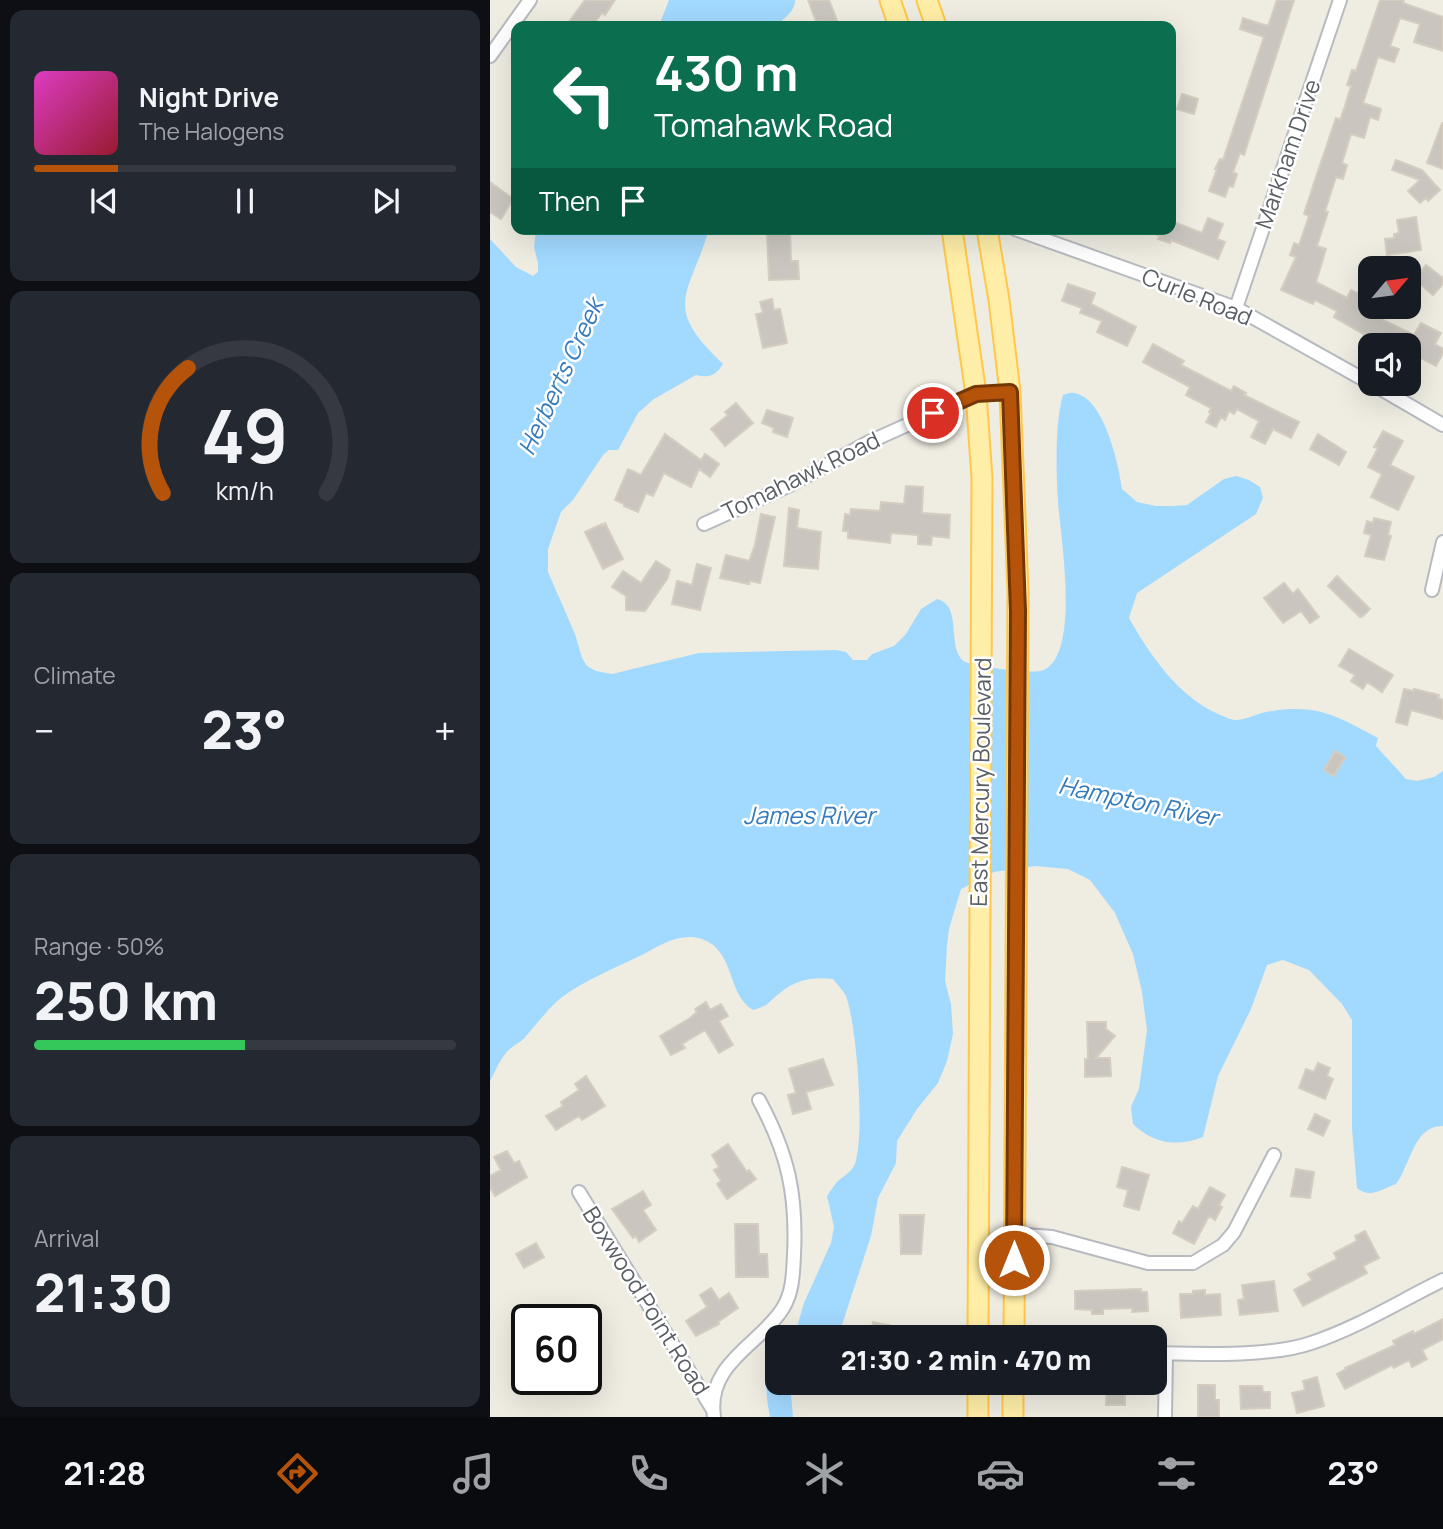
<!DOCTYPE html>
<meta charset="utf-8">
<style>
:root{--surface:#171b24;--page:#242831;--text:#f1f3f6;--muted:#9ea1a6;--line:#363941;--accent:#b45309}
body{margin:0;font-family:Manrope,sans-serif;background:var(--page);color:var(--text);height:100vh;display:flex;flex-direction:column;font-size:26px;white-space:nowrap}
*{box-sizing:border-box;margin:0}
p{font-size:23px;color:var(--muted)}
.icon{flex:none;width:38px;height:38px;fill:none;stroke:currentColor;stroke-width:2;stroke-linecap:round;stroke-linejoin:round}
.map{position:relative;flex:1;overflow:hidden}
.sheet{display:flex;flex-direction:column;gap:10px;padding:10px;background:#0d0f14;width:490px}
.sheet>*{flex:none}
.top-card{position:absolute;left:21px;top:21px;width:665px;height:214px;border-radius:14px;box-shadow:0 7px 28px #0002;background:#0b6e4f;color:#fff;overflow:hidden}
.needle{width:46px;rotate:61deg}
.buttons{position:absolute;left:868px;top:256px;display:grid;gap:14px}
.buttons a{display:grid;place-items:center;width:63px;height:63px;border-radius:14px;background:var(--surface);box-shadow:0 7px 28px #0002;font-size:35px}
.speed{position:absolute;left:21px;top:1304px;display:flex;gap:14px;font-size:35px;font-weight:700;text-align:center}
.speed>*{display:grid;place-content:center;width:91px;height:91px;border-radius:50%;background:var(--surface);box-shadow:0 7px 28px #0002;line-height:1}
.speed .limit{border:4px solid #111;border-radius:10px;background:#fff;color:#111}
.pin{position:absolute;display:grid;place-items:center;width:60px;height:60px;color:#fff;margin:-30px;border:4px solid #fff;border-radius:50%;box-shadow:0 2px 7px #0007}
.me{position:absolute;width:77px;margin:-38px;rotate:0deg;stroke-linejoin:round;filter:drop-shadow(0 0 5px #0008)}
.turn{display:flex;align-items:center;gap:24px;height:147px;padding:0 28px;font-size:32px}
.turn .icon{width:91px;height:91px;stroke-width:2.5}
.turn b{display:block;font-size:49px;line-height:60px}
.then{display:flex;align-items:center;height:66px;padding:0 28px;background:#0003;gap:14px;font-size:26px}
.big{font-size:52px;font-weight:800;line-height:1.1}
.sheet .card{flex:1;display:flex;flex-direction:column;justify-content:center;gap:10px;min-width:0;padding:0 24px;border-radius:14px;background:var(--page)}
.sheet .dial{align-items:center;gap:0}
.dial svg{height:182px;overflow:visible;fill:none;stroke:var(--line);stroke-width:7;stroke-linecap:round;text-anchor:middle}
.dial text{fill:var(--text);stroke:none}
.song{display:flex;align-items:center;gap:21px}
.cover{width:84px;height:84px;border-radius:10px;background:linear-gradient(135deg,hsl(310 70% 55%),hsl(350 70% 35%))}
.played{height:7px;border-radius:4px;background:linear-gradient(90deg,var(--accent) 20%,var(--line) 20%)}
.keys{display:flex;justify-content:space-around;direction:ltr}
.heat{display:flex;justify-content:space-between;align-items:center;font-size:38px;direction:ltr}
.charge{height:10px;border-radius:5px;background:linear-gradient(90deg,#34c759 50%,var(--line) 0)}
.trip{position:absolute;left:275px;top:1325px;width:402px;height:70px;border-radius:14px;background:var(--surface);box-shadow:0 7px 28px #0002;font-weight:800;line-height:70px;text-align:center}
.tabs{display:flex;height:112px;justify-content:space-around;align-items:center;background:#090b0e;color:var(--muted)}
.tabs .icon{width:49px;height:49px}
.tabs .selected{color:var(--accent)}
.tabs b{font-size:32px;color:var(--text)}
main{display:flex;flex:1;min-height:0}
.map>svg:first-child{display:block}
</style>
<main>
<section class="sheet">
<div class="card">
<div class="song"><i class="cover"></i><div><b>Night Drive</b><p>The Halogens</p></div></div>
<div class="played"></div>
<div class="keys"><svg class="icon" aria-label="previous" viewBox="0 0 24 24"><path d="M18 5L8 12l10 7zM5 5v14"/></svg><svg class="icon" aria-label="pause" viewBox="0 0 24 24"><path d="M8 5v14M16 5v14"/></svg><svg class="icon" aria-label="next" viewBox="0 0 24 24"><path d="M6 5l10 7-10 7zM19 5v14"/></svg></div>
</div>
<div class="card dial"><svg viewBox="0 0 100 80">
<path d="M14 69A42 42 0 1 1 86 69"/>
<path d="M14 69A42 42 0 0 1 25 14" stroke="#b45309"/>
<text x="50" y="56" font-size="32" font-weight="700">49</text>
<text x="50" y="72" font-size="11">km/h</text>
</svg></div>
<div class="card"><p>Climate</p>
<div class="heat"><a>−</a><b class="big">23°</b><a>+</a></div>
</div>
<div class="card"><p>Range · 50%</p><b class="big">250 km</b><div class="charge"></div></div>
<div class="card"><p>Arrival</p><b class="big">21:30</b></div>
</section>
<div class="map">
<svg width="953" height="1417" viewBox="0 0 953 1417">
<rect width="100%" height="100%" fill="#efece2"/>
<!-- water -->
<path fill="#a2d9ff" d="M179 0H305C305 12 294 18 286 26H169Z
M46 229H219C199 297 171 305 233 364 225 376 220 378 206 375L164 399 148 413 128 450H119L113 455 83 500 71 512 58 549V572L85 634 92 658 97 666 106 671 122 674 209 653 346 650 356 652 363 660H377L382 654 404 646 416 634 431 609 447 599C476 606 452 658 481 664 495 667 543 675 554 670 591 652 570 534 568 501 566 472 565 422 573 395 577 394 580 392 584 393 614 397 629 465 632 489L647 502 666 506H683L697 505 734 479 746 476 759 480 770 487 773 498 766 514 647 593 639 618C661 657 689 697 730 715 734 716 740 720 745 720 757 720 770 712 782 711 829 704 848 717 888 738L886 746 916 779 927 781 944 777 953 771V1126C923 1125 920 1167 906 1184 893 1189 879 1199 867 1188L862 1128V1020L852 1004 819 970 793 960 777 965 761 1009 728 1076 713 1137C686 1147 664 1144 643 1124L641 1107 649 1089 657 1030 652 992 643 954 625 913 600 880 578 869 545 866 504 872 471 889 459 929 457 945 455 981 461 1004 463 1034 457 1061 448 1083 427 1109 407 1141 406 1163 388 1198 381 1236 348 1337H299L307 1327 314 1303 341 1243 344 1227 337 1196C340 1192 343 1187 346 1183 353 1176 361 1173 365 1164 375 1134 367 1026 356 996 353 990 347 984 343 979 322 977 307 979 290 993 278 1002 279 1006 263 1010 236 994 246 951 212 939 189 932 171 945 152 955 125 968 97 979 72 997 58 1008 48 1023 36 1036 31 1043 21 1046 16 1053 9 1061 5 1072 0 1081V239L26 267 43 276 48 272V263L44 247Z
M287 1352V1382L300 1383 303 1417H280C276 1395 272 1371 287 1352Z"/>
<!-- building -->
<path fill="#cac6bf" stroke="#d4cdc0" stroke-width="2" d="M95 0H125L115 15 112 13 102 26H76Z
M318 0H339L348 23 326 21Z
M787 0H804L754 155 750 153 743 172 747 174 743 187 739 186 735 197 719 191 727 169H725L730 159 733 160 774 37 750 29 753 18 778 26Z
M890 0H914L913 3 953 17V51L924 42 930 24 910 18 900 46 909 49 904 62 888 57 873 103 891 109 888 120 880 117 874 138 861 134 852 163 857 165 853 179 846 177 835 211 838 212 827 246 836 249 826 282 857 298 861 290 876 297 873 303 894 312 891 319 924 335 931 323 951 333 945 344 953 349V353L946 366 919 352V345H900L890 340 889 343 844 317 847 311 825 300 823 304 791 290 806 257 800 255 804 243 809 245 819 216 814 214 824 183 846 118 850 120 855 106 861 86 857 85 862 70 866 71Z
M692 94 708 99 704 114 687 109Z
M952 123H953V169L937 163Z
M906 160 932 170 950 190 938 201 936 198 930 203 918 191 930 180 902 170Z
M0 182 23 199 11 219 0 212Z
M926 217 931 250 897 255 895 239 904 238V234L909 233 907 220Z
M718 218 733 224 727 239 735 242 728 259 681 240 680 243 668 239 670 236 654 230 681 229V221L712 233Z
M300 232 301 261H308L309 279 279 280 277 233Z
M936 265 953 278V284L943 295 924 279Z
M578 284 605 293 601 304 646 327 637 346 607 332 612 321 590 313 592 308 572 301Z
M282 299 284 310 290 309 297 343 273 348 266 314 273 313 270 302Z
M663 344 694 361 691 365 741 391 744 386 756 393 754 395 809 422 801 438 783 429 775 444 761 437 769 421 747 409 744 414 739 411 735 420 731 417 726 427 716 422 721 413 719 412 721 408 696 395 700 387 653 362Z
M246 403 263 423 235 446 221 429 238 415 235 412Z
M277 410 303 418 297 437 283 432 284 428 272 423Z
M893 431 913 441 900 465 924 477 908 510 881 497 892 474 878 467 888 448 884 447Z
M175 434 211 460 215 454 229 464 220 477 209 469 201 487 174 473 163 496 156 493 148 512 134 506V504L125 500 138 469 151 475Z
M828 434 856 452 849 465 820 449Z
M416 486 433 487 432 513 460 515 459 538 442 536 441 545 428 544V535L401 533 400 543 358 538V531H353L355 514 360 515 361 509 390 511 391 502 414 504Z
M299 508 309 510 307 528 331 532 328 569 294 566Z
M271 514 285 517 270 583 260 581 259 584 230 578 236 555 259 561 265 545Z
M884 518 901 522 898 535 901 536 894 560 875 556 881 535 874 533 877 521 883 523Z
M115 523 133 559 113 569 95 532 112 524 113 526Z
M166 561 180 570 177 579 155 611 136 610V596L122 587 133 571 151 583Z
M207 564 221 568 210 610 182 604 187 581 202 585Z
M847 576 880 609 873 616 870 617 838 586Z
M794 583 803 594 808 589 829 617 820 623 811 611 793 623 774 598Z
M859 649 903 675 892 692 877 682 873 689 861 681 865 675 849 666Z
M914 689 923 691 924 689 949 695 948 698 953 700V719L921 710 917 725 906 722Z
M845 751 855 757 844 776 834 770Z
M216 1002 220 1010 231 1004 238 1016 229 1021 243 1045 229 1053 215 1030 192 1044 195 1048 181 1055 170 1036 200 1018 207 1012 205 1009Z
M597 1022H616V1029L625 1036 606 1058H620L621 1076 595 1077V1059H598Z
M333 1059 343 1085 316 1092 321 1109 303 1114 298 1095 306 1093 299 1069Z
M828 1063 840 1068 837 1076 843 1079 835 1099 809 1088 816 1069 824 1072Z
M96 1076 115 1106 92 1120 89 1116 66 1130 56 1116 73 1106 71 1102 89 1090 85 1084Z
M825 1114 840 1121 833 1136 818 1129Z
M238 1144 257 1172 259 1170 266 1179 237 1199 227 1184 231 1181 224 1170 229 1167 222 1155Z
M17 1151 24 1163 29 1161 37 1177 5 1196 0 1187V1176L11 1170 4 1157Z
M632 1167 659 1175 649 1210 634 1206 638 1190 627 1187Z
M806 1169 824 1172 820 1198 801 1196Z
M720 1187 735 1195 729 1205 732 1207 725 1220 719 1216 704 1244 683 1233 689 1221 692 1223 703 1206 708 1209Z
M153 1191 161 1205 153 1210 166 1230 149 1242 146 1236 143 1238 122 1209Z
M410 1215H434L431 1254H411Z
M245 1224H268L269 1254H277L278 1277H246Z
M875 1231 889 1258 873 1266 877 1273 813 1306 804 1290 822 1280 818 1274 847 1259 844 1253 867 1241 865 1236Z
M46 1243 54 1257 34 1268 26 1254Z
M784 1281 788 1311 750 1315 748 1300 754 1299 752 1285Z
M221 1288 229 1300 239 1293 248 1308 228 1322 229 1324 206 1336 196 1321 217 1307 210 1295Z
M651 1289V1292H657L658 1311 642 1312 643 1308 613 1309V1314H602V1310L585 1309V1291Z
M715 1290V1295L730 1294 731 1315 691 1318 690 1294H703V1291Z
M953 1319V1339L932 1350 937 1359 922 1367 919 1360 904 1368 902 1365 855 1389 847 1374 856 1369 855 1368 905 1345 903 1341 923 1331 924 1334Z
M383 1322 403 1326 401 1337H381Z
M827 1377 834 1406 807 1413 802 1393 815 1390 813 1381Z
M617 1382H635V1405H616Z
M708 1385H725V1400H729V1417H708Z
M750 1386H772L773 1392H780V1408L751 1409Z"/>
<g fill="none" stroke-linecap="round" stroke-linejoin="round">
<!-- service casing -->
<g stroke="#b7bbc0" stroke-width="10">
<path id="service" d="M488 394 519 392"/>
</g>
<!-- minor casing -->
<g stroke="#b7bbc0" stroke-width="16">
<path id="minor" d="M0 56 40 0
M525 229 746 308 880 383
M746 308 850 0
M881 383 953 425
M214 524 298 486 379 442 486 394
M942 590 953 542
M89 1192 223 1410
M524 1234 562 1237 658 1263H703L733 1245 744 1232 784 1155
M665 1353C708 1354 781 1357 821 1343 867 1328 910 1301 953 1280
M224 1417C216 1363 270 1345 293 1308 303 1292 303 1273 304 1255 307 1194 298 1154 269 1100
M675 1417 676 1353"/>
</g>
<!-- primary casing -->
<g stroke="#ffc84b" stroke-width="23">
<path id="primary" d="M400 0 409 26
M437 0 446 26
M462 229 486 394 492 478 488 1337
M497 229 509 300 520 392 528 592 524 1337
M488 1417V1382
M523 1417V1382"/>
</g>
<!-- service -->
<use href="#service" stroke="#fff" stroke-width="6"/>
<!-- minor -->
<use href="#minor" stroke="#fff" stroke-width="12"/>
<!-- primary -->
<use href="#primary" stroke="#ffeea7" stroke-width="19"/>
</g>
<g fill="none" stroke-linecap="round" stroke-linejoin="round">
<!-- route casing -->
<g stroke="#753606" stroke-width="18">
<path id="route" d="M443 413 486 394 520 392 528 611 524 1260"/>
</g>
<!-- route -->
<use href="#route" stroke="#b45309" stroke-width="12"/>
</g>
<g text-anchor="middle" stroke-width="5" stroke-linejoin="round" paint-order="stroke">
<!-- street labels -->
<g font-size="23" fill="#5a5f65" stroke="#fff">
<text transform="translate(798 154) rotate(-71)" y="8">Markham Drive</text>
<text transform="translate(707 297) rotate(22)" y="8">Curle Road</text>
<text transform="translate(311 476) rotate(-26)" y="8">Tomahawk Road</text>
<text transform="translate(491 782) rotate(-89)" y="8">East Mercury Boulevard</text>
<text transform="translate(156 1301) rotate(58)" y="8">Boxwood Point Road</text>
</g>
<!-- water labels -->
<g font-size="24" font-style="italic" fill="#347abc" stroke="#fff">
<text transform="translate(71 377) rotate(-65)" y="8">Herberts Creek</text>
<text transform="translate(648 802) rotate(12)" y="8">Hampton River</text>
<text x="319" y="824">James River</text>
</g>
</g>
</svg>
<div class="buttons">
<a><svg class="needle" viewBox="-14 -14 28 28"><path d="M0-13l5 13h-10z" fill="#e53935"/><path d="M0 13l5-13h-10z" fill="#9ea1a6"/></svg></a>
<a><svg class="icon" aria-label="sound" viewBox="0 0 24 24"><path d="M4 9h4l5-4v14l-5-4H4zM17 9q2 3 0 6"/></svg></a>
</div>
<div class="speed"><div class="limit">60</div></div>
<div class="pin" style="left:443px;top:413px;background:#d93025"><svg class="icon" aria-label="arrive" viewBox="0 0 24 24"><path d="M6 21V4h12l-3 4 3 4H6"/></svg></div>
<svg class="me" style="left:524px;top:1260px" viewBox="-20 -20 40 40"><circle r="17" fill="#b45309" stroke="#fff" stroke-width="3"/><path d="M0-11L8 9 0 5-8 9z" fill="#fff"/></svg>
<div class="trip">21:30 · 2 min · 470 m</div>
<div class="top-card">
<div class="turn"><svg class="icon" aria-label="left" viewBox="0 0 24 24"><path d="M17 20v-9H6M10 6l-5 5 5 5"/></svg><div><b>430 m</b>Tomahawk Road</div></div>
<div class="then">Then<svg class="icon" aria-label="arrive" viewBox="0 0 24 24"><path d="M6 21V4h12l-3 4 3 4H6"/></svg></div>
</div>
</div>
</main>
<nav class="tabs">
<b>21:28</b>
<svg class="icon selected" aria-label="directions" viewBox="0 0 24 24"><path d="M12 3l9 9-9 9-9-9zM9 14v-3h6M13 9l2 2-2 2"/></svg>
<svg class="icon" aria-label="music" viewBox="0 0 24 24"><path d="M9 18V5l10-2v13"/><circle cx="6" cy="18" r="3"/><circle cx="16" cy="16" r="3"/></svg>
<svg class="icon" aria-label="phone" viewBox="0 0 24 24"><path d="M5 4h4l2 5-3 2q2 4 5 5l2-3 5 2v4C11 20 4 13 5 4z"/></svg>
<svg class="icon" aria-label="climate" viewBox="0 0 24 24"><path d="M12 3v18M4 7l16 10M4 17L20 7"/></svg>
<svg class="icon" aria-label="car" viewBox="0 0 24 24"><path d="M5 17H2v-5l4-1 3-4h7l3 4 3 1v5h-3M9 17h6M6 11h13"/><circle cx="7" cy="17" r="2"/><circle cx="17" cy="17" r="2"/></svg>
<svg class="icon" aria-label="filters" viewBox="0 0 24 24"><path d="M4 7h16M4 17h16"/><circle cx="9" cy="7" r="2"/><circle cx="15" cy="17" r="2"/></svg>
<b>23°</b>
</nav>
